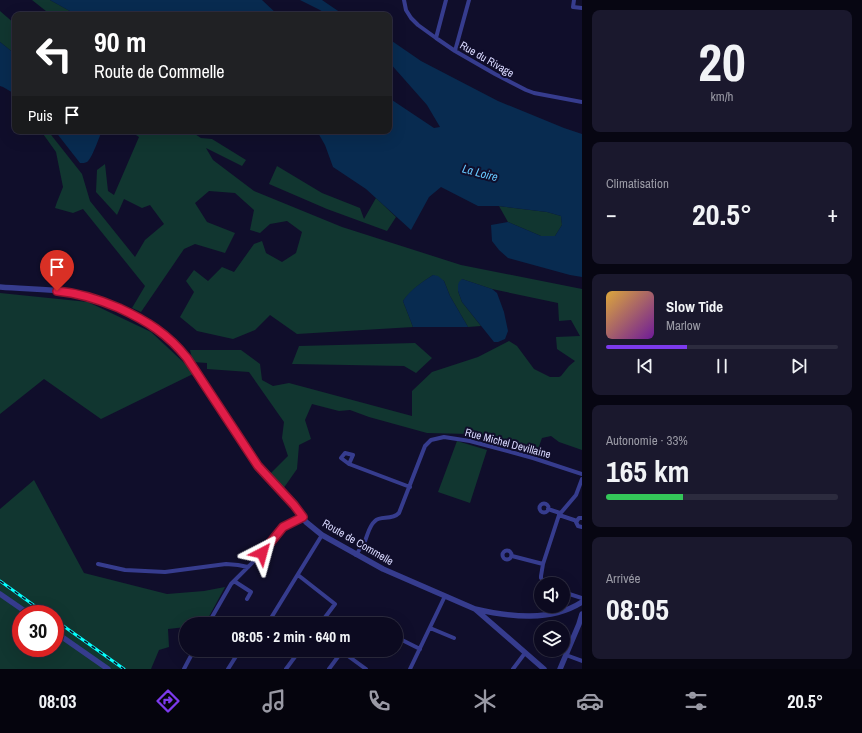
<!DOCTYPE html>
<html lang="fr">
<meta charset="utf-8">
<style>
:root{--surface:#0c0a20;--page:#1a182d;--text:#f1f3f6;--muted:#9a9aa5;--line:#2c2b3e;--accent:#7c3aed}
body{margin:0;font-family:"Archivo Narrow",sans-serif;background:var(--page);color:var(--text);height:100vh;display:flex;flex-direction:column;font-size:15px;white-space:nowrap}
*{box-sizing:border-box;margin:0}
p{font-size:13px;color:var(--muted)}
.icon{flex:none;width:22px;height:22px;fill:none;stroke:currentColor;stroke-width:2;stroke-linecap:round;stroke-linejoin:round}
.map{position:relative;flex:1;overflow:hidden}
.drawer{display:flex;flex-direction:column;gap:10px;padding:10px;background:#070612;width:280px}
.drawer>*{flex:none}
.guide{position:absolute;left:12px;top:12px;width:380px;height:122px;border-radius:8px;box-shadow:0 4px 16px #0002,0 0 0 1px var(--line);background:#202124;color:#fff;overflow:hidden}
.tools{position:absolute;left:534px;top:577px;display:grid;gap:8px}
.tools a{display:grid;place-items:center;width:36px;height:36px;border-radius:50%;background:var(--surface);box-shadow:0 4px 16px #0002,0 0 0 1px var(--line);font-size:20px}
.speed{position:absolute;left:12px;top:605px;display:flex;gap:8px;font-size:20px;font-weight:700;text-align:center}
.speed>*{display:grid;place-content:center;width:52px;height:52px;border-radius:50%;background:var(--surface);box-shadow:0 4px 16px #0002,0 0 0 1px var(--line);line-height:1}
.speed .limit{border:6px solid #d22;background:#fff;color:#111}
.pin{position:absolute;display:grid;place-items:center;width:34px;height:34px;color:#fff;margin:-41px -17px;border-radius:50% 50% 50% 0;rotate:-45deg;box-shadow:0 0 4px #0007}
.pin .icon{rotate:45deg}
.me{position:absolute;width:44px;margin:-22px;rotate:39deg;stroke-linejoin:round;filter:drop-shadow(0 0 3px #0008)}
.turn{display:flex;align-items:center;gap:14px;height:84px;padding:0 16px;font-size:18px}
.turn .icon{width:52px;height:52px;stroke-width:2.5}
.turn b{display:block;font-size:28px;line-height:34px}
.then{display:flex;align-items:center;height:38px;padding:0 16px;background:#0003;gap:8px;font-size:15px}
.big{font-size:30px;font-weight:800;line-height:1.1}
.drawer .card{flex:1;display:flex;flex-direction:column;justify-content:center;gap:6px;min-width:0;padding:0 14px;border-radius:8px;background:var(--page)}
.drawer .dial{align-items:center;gap:0}
.dial b{font-size:52px;line-height:1}
.song{display:flex;align-items:center;gap:12px}
.cover{width:48px;height:48px;border-radius:6px;background:linear-gradient(135deg,hsl(40 70% 55%),hsl(280 70% 35%))}
.played{height:4px;border-radius:2px;background:linear-gradient(90deg,var(--accent) 35%,var(--line) 35%)}
.keys{display:flex;justify-content:space-around;direction:ltr}
.heat{display:flex;justify-content:space-between;align-items:center;font-size:22px;direction:ltr}
.charge{height:6px;border-radius:3px;background:linear-gradient(90deg,#34c759 33%,var(--line) 0)}
.trip{position:absolute;left:179px;top:617px;width:224px;height:40px;border-radius:20px;background:var(--surface);box-shadow:0 4px 16px #0002,0 0 0 1px var(--line);font-weight:800;line-height:40px;text-align:center}
.menu{display:flex;height:64px;justify-content:space-around;align-items:center;background:#05040d;color:var(--muted)}
.menu .icon{width:28px;height:28px}
.menu .current{color:var(--accent)}
.menu b{font-size:18px;color:var(--text)}
main{display:flex;flex:1;min-height:0}
.map>svg:first-child{display:block}
</style>
<main>
<div class="map">
<svg width="582" height="669" viewBox="0 0 582 669">
<rect width="100%" height="100%" fill="#100e2b"/>
<!-- green -->
<path fill="#113630" fill-rule="evenodd" d="M32 0H50L77 15H51Z
M0 11 15 24V54L0 42Z
M41 131H48L82 174 90 201 135 257 145 240 164 224 150 205 142 208 124 199 117 215 96 192 97 170 105 164 108 191 114 195 139 137 130 131H190L201 138 212 139 246 160 242 166 206 148 213 160 254 191 342 227 461 265 582 289V450L559 442 551 436 542 438 537 452 469 434 427 433 369 417 350 410 339 411 312 404 305 420 311 439 299 445 297 469 283 489 268 476 288 456 282 438 284 422 249 372 207 369V363L193 362 190 350H241L260 364 262 380 273 386 289 383 412 416V391L432 372 478 357 509 341 517 346 534 369 550 377H559L561 376 569 366 575 361 557 349 556 337 580 336 571 320 559 321 558 303 492 289 462 279 458 291 462 302 481 326 468 327 450 296 444 281 433 275C422 282 411 290 403 301L413 327 297 334 270 315 255 330 233 339 197 331 180 317 194 292 186 281 194 270 208 281 222 267 234 272 254 244 262 241 266 253 282 262 296 253 302 232 287 221 270 224 260 233 250 230 254 210 235 193 209 191 195 203 207 222 235 233 225 253 195 244 184 249 141 312 132 308 145 286 83 209 73 213 55 208 57 202 63 187 56 152Z
M277 166 322 193 360 208 364 219 376 198 396 217 387 231 327 209 269 184Z
M499 206 547 212 561 216 562 225 555 236H541L508 222Z
M0 293 88 302 151 332 195 373 101 419 44 379 0 414Z
M415 343 432 358 416 373 404 366 292 364 299 346Z
M457 441 487 450 470 503 438 492Z
M34 480 84 573 167 594 204 591 225 587 205 624H186V627L168 629 169 647 159 650 151 669H0V509ZM21 614H55V648H21Z"/>
<!-- water -->
<path fill="#082b50" d="M50 0H262L278 15H77Z
M300 0H322L344 15H327L320 10Z
M389 39 421 61 498 101 564 128 582 134V277L570 275 508 258 499 250 492 241 491 225 508 222 541 236H555L562 225 561 216 547 212 499 206H478L441 187 429 197 411 230 366 189 333 167 325 145 317 131H389V98L434 128 440 127 427 105 389 62Z
M0 42 15 54V94L3 87 0 86Z
M55 131H102C99 137 92 159 87 162 85 163 83 163 80 163Z
M433 275 438 276 444 281 450 296 468 327H413L403 301C410 290 422 282 433 275Z
M462 279 492 289 497 293 504 312 508 331 505 339 498 342H494L462 302 458 291V285L459 282Z"/>
<g fill="none" stroke-linecap="round" stroke-linejoin="round">
<!-- minor -->
<path stroke="#363c8e" stroke-width="4" d="M404 0 406 10 411 18 418 25 436 38 455 51 495 74 526 90 534 93 582 102
M574 0 573 7 582 8
M436 38 446 0
M455 51 469 0
M349 464 341 458 345 453 353 455 349 464 410 487
M539.5 508a4.5 4.5 0 1 1 9 0a4.5 4.5 0 1 1-9 0Z
M548 509 560 513
M559 515 577 521
M582 518H579L576 522 578 526 582 527
M502.5 555a4.5 4.5 0 1 1 9 0a4.5 4.5 0 1 1-9 0Z
M356 555C359 550 362 546 365 541 368 534 369 526 375 521 381 515 391 521 399 513L425 446 431 440 444 437 470 441 533 458 582 474
M512 556 543 564
M98 564 125 570 165 572 226 564 238 565 248 567
M298 575 335 604 320 624
M234 581 251 592 247 599
M550 584 547 583 541 578V576L543 564 559 515 576 495 582 479
M563 592 582 598
M208 624 231 584 262 553 283 527 303 517
M260 624 271 618 322 535
M430 628 454 638
M396 637 420 649
M566 655 582 661
M184 669 194 650
M228 669 240 650
M286 669 300 650
M329 669 340 654 344 653 366 669
M410 669 445 596
M513 669 525 653"/>
<!-- tertiary -->
<path stroke="#363c8e" stroke-width="5.5" d="M0 287C23 289 47 289 71 292 86 294 100 300 114 306 139 317 160 328 179 348 186 355 191 364 197 372L257 466 293 505 306 522 317 531 322 535 383 569 475 609 544 669
M0 594 29 614
M475 609C510 617 551 622 582 602
M55 632 108 669
M560 669 579 624 582 614"/>
<!-- rail casing -->
<g stroke="#05fffc" stroke-width="3">
<path id="rail" d="M0 581 46 614
M55 620 124 669"/>
</g>
<!-- rail -->
<use href="#rail" stroke="#100e2b" stroke-width="1.5" stroke-dasharray="4.5" stroke-linecap="butt"/>
</g>
<g fill="none" stroke-linecap="round" stroke-linejoin="round">
<!-- route casing -->
<g stroke="#92132f" stroke-width="10">
<path id="route" d="M57 291C79 293 98 299 119 308 147 321 168 334 187 358L258 466 294 505 303 517 283 527 262 553"/>
</g>
<!-- route -->
<use href="#route" stroke="#e11d48" stroke-width="7"/>
</g>
<g text-anchor="middle" stroke-width="4" stroke-linejoin="round" paint-order="stroke">
<!-- street labels -->
<g font-size="11" fill="#d9d9ff" stroke="#100e2b">
<text transform="translate(487 59) rotate(30)" y="4">Rue du Rivage</text>
<text transform="translate(508 443) rotate(15)" y="4">Rue Michel Devillaine</text>
<text transform="translate(358 542) rotate(30)" y="4">Route de Commelle</text>
</g>
<!-- water labels -->
<g font-size="12" font-style="italic" fill="#67c9ff" stroke="#100e2b">
<text transform="translate(480 173) rotate(15)" y="4">La Loire</text>
</g>
</g>
</svg>
<div class="tools">
<a><svg class="icon" aria-label="sound" viewBox="0 0 24 24"><path d="M4 9h4l5-4v14l-5-4H4zM17 9q2 3 0 6"/></svg></a>
<a><svg class="icon" aria-label="layers" viewBox="0 0 24 24"><path d="M12 4l9 5-9 5-9-5zM3 14l9 5 9-5"/></svg></a>
</div>
<div class="speed"><div class="limit">30</div></div>
<div class="pin" style="left:57px;top:291px;background:#d93025"><svg class="icon" aria-label="arrive" viewBox="0 0 24 24"><path d="M6 21V4h12l-3 4 3 4H6"/></svg></div>
<svg class="me" style="left:262px;top:553px" viewBox="-20 -20 40 40"><path d="M0-17L14 15 0 8-14 15z" fill="#e11d48" stroke="#fff" stroke-width="4"/></svg>
<div class="trip">08:05 · 2 min · 640 m</div>
<div class="guide">
<div class="turn"><svg class="icon" aria-label="left" viewBox="0 0 24 24"><path d="M17 20v-9H6M10 6l-5 5 5 5"/></svg><div><b>90 m</b>Route de Commelle</div></div>
<div class="then">Puis<svg class="icon" aria-label="arrive" viewBox="0 0 24 24"><path d="M6 21V4h12l-3 4 3 4H6"/></svg></div>
</div>
</div>
<section class="drawer">
<div class="card dial"><b>20</b><p>km/h</p></div>
<div class="card"><p>Climatisation</p>
<div class="heat"><a>−</a><b class="big">20.5°</b><a>+</a></div>
</div>
<div class="card">
<div class="song"><i class="cover"></i><div><b>Slow Tide</b><p>Marlow</p></div></div>
<div class="played"></div>
<div class="keys"><svg class="icon" aria-label="previous" viewBox="0 0 24 24"><path d="M18 5L8 12l10 7zM5 5v14"/></svg><svg class="icon" aria-label="pause" viewBox="0 0 24 24"><path d="M8 5v14M16 5v14"/></svg><svg class="icon" aria-label="next" viewBox="0 0 24 24"><path d="M6 5l10 7-10 7zM19 5v14"/></svg></div>
</div>
<div class="card"><p>Autonomie · 33%</p><b class="big">165 km</b><div class="charge"></div></div>
<div class="card"><p>Arrivée</p><b class="big">08:05</b></div>
</section>
</main>
<nav class="menu">
<b>08:03</b>
<svg class="icon current" aria-label="directions" viewBox="0 0 24 24"><path d="M12 3l9 9-9 9-9-9zM9 14v-3h6M13 9l2 2-2 2"/></svg>
<svg class="icon" aria-label="music" viewBox="0 0 24 24"><path d="M9 18V5l10-2v13"/><circle cx="6" cy="18" r="3"/><circle cx="16" cy="16" r="3"/></svg>
<svg class="icon" aria-label="phone" viewBox="0 0 24 24"><path d="M5 4h4l2 5-3 2q2 4 5 5l2-3 5 2v4C11 20 4 13 5 4z"/></svg>
<svg class="icon" aria-label="climate" viewBox="0 0 24 24"><path d="M12 3v18M4 7l16 10M4 17L20 7"/></svg>
<svg class="icon" aria-label="car" viewBox="0 0 24 24"><path d="M5 17H2v-5l4-1 3-4h7l3 4 3 1v5h-3M9 17h6M6 11h13"/><circle cx="7" cy="17" r="2"/><circle cx="17" cy="17" r="2"/></svg>
<svg class="icon" aria-label="filters" viewBox="0 0 24 24"><path d="M4 7h16M4 17h16"/><circle cx="9" cy="7" r="2"/><circle cx="15" cy="17" r="2"/></svg>
<b>20.5°</b>
</nav>
